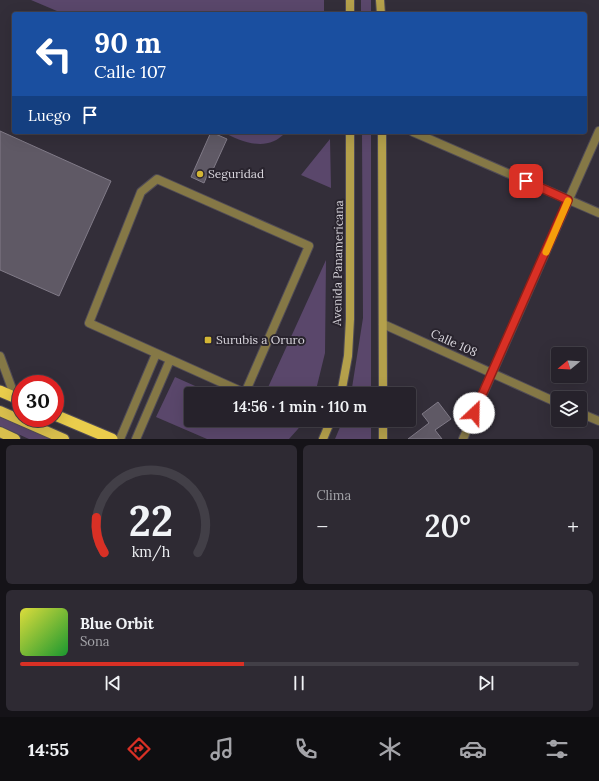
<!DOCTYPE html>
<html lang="es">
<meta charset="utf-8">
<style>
:root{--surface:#26222b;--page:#2e2a33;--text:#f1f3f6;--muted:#a4a4a9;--line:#423f47;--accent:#d93025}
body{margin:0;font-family:Lora,serif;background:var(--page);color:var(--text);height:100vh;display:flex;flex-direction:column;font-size:15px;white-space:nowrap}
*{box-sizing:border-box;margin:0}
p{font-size:13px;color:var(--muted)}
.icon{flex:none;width:22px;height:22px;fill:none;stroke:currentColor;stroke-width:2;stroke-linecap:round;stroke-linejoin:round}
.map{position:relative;height:439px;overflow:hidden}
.drawer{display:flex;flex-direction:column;gap:6px;padding:6px;background:#151318;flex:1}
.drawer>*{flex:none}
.banner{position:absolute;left:12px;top:12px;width:575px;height:122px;border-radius:4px;box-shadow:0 4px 16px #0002,0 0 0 1px var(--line);background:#1a4fa0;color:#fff;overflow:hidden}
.needle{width:26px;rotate:252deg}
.controls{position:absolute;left:551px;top:347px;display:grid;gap:8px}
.controls a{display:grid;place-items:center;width:36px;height:36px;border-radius:4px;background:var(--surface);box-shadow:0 4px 16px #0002,0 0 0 1px var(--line);font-size:20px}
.speed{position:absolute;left:12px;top:375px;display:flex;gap:8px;font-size:20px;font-weight:700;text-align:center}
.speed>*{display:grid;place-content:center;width:52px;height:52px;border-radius:50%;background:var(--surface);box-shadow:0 4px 16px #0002,0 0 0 1px var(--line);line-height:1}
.speed .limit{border:6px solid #d22;background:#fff;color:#111}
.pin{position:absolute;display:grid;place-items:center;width:34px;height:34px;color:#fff;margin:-17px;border-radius:8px;box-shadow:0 2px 6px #0006}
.me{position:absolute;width:44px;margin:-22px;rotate:24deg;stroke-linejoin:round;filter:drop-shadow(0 0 3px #0008)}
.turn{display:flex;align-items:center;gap:14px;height:84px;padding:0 16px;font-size:18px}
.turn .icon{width:52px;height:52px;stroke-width:2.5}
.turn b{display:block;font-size:28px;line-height:34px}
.then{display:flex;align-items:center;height:38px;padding:0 16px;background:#0003;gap:8px;font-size:15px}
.big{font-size:30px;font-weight:600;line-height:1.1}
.drawer .card{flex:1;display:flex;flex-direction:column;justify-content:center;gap:6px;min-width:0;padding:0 14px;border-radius:6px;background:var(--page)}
.drawer .dial{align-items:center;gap:0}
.dial svg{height:104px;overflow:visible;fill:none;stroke:var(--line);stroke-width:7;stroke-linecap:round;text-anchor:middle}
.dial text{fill:var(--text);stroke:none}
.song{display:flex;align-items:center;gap:12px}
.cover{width:48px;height:48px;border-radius:6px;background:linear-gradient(135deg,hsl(60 70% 55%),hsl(130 70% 35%))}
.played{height:4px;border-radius:2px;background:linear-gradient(90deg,var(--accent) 40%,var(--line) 40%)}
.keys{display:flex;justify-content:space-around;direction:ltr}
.heat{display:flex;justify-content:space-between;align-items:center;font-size:22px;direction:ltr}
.drawer .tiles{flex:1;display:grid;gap:6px;grid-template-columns:1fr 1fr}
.card:last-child{grid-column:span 2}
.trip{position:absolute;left:184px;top:387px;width:232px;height:40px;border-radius:4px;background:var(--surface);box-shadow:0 4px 16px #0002,0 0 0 1px var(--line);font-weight:600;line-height:40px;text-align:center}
.menu{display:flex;height:64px;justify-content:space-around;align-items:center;background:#0f0e11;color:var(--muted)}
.menu .icon{width:28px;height:28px}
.menu .active{color:var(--accent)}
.menu b{font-size:18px;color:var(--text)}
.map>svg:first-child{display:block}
</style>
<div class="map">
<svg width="599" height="439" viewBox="0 0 599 439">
<rect width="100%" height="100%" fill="#332e39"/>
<!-- green -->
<path fill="#5a476b" d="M31 0H324V14H64Z
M361 0H371V14H361Z
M222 132H286C267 153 243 142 222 132Z
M362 132H371V394H351L363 318Z
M330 139 331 188 301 175Z
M326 260 325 353 315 394H265Z
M175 377 213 394H191V420H306L289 439H207L156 417Z
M0 415 54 439H29L0 426Z
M343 420H371V439H335Z"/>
<!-- building -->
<path fill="#5f5965" stroke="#817b88" d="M0 131 111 181 59 296 0 270Z
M211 132 227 139 211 174 208 173 204 183 191 177Z
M438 402 451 419 435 430 442 439H408L429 423 422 414Z"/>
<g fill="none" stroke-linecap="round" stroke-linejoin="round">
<!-- service casing -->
<g stroke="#514c56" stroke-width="10">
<path id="service" d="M157 179 309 246 245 393 89 323 141 192Z
M0 356 15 397
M120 439 156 354
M136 439 170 360"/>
</g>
<!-- minor casing -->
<g stroke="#514c56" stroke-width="10">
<path id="minor" d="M413 132 599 213
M383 324 558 403
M580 413 599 421
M463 439 599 131"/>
</g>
<!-- secondary casing -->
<g stroke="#514c56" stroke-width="10">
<path id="secondary" d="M350 0V14
M380 0 381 14
M382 132 383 394
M341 394 348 356 350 319V132
M323 439 331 420
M383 439V420"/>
</g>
<!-- primary casing -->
<g stroke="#514c56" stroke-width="12">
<path id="primary" d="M0 411 64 439
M0 432 15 439"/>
</g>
<!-- trunk casing -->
<g stroke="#514c56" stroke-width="13">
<path id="trunk" d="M0 391 21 400
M55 415 112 439"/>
</g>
<!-- service -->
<use href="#service" stroke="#857846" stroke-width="8"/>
<!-- minor -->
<use href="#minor" stroke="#857846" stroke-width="8"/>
<!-- secondary -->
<use href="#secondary" stroke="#b4a04b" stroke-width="8"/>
<!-- primary -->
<use href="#primary" stroke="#d9bf4d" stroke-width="10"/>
<!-- trunk -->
<use href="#trunk" stroke="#eacd4c" stroke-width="11"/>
</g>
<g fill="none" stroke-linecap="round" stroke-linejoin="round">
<!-- route casing -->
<g stroke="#8d1f18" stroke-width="10">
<path id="route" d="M474 413 568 200 526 181"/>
</g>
<!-- route -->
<use href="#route" stroke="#d93025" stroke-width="7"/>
<!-- slow -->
<path stroke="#f59e0b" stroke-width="7" d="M546 252 568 201"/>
</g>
<!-- markers -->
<g fill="#d3b635" stroke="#29242e" stroke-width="1.5">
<circle cx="200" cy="174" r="4"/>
<rect x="204" y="336" width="8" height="8" rx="2"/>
</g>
<g text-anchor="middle" stroke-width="4" stroke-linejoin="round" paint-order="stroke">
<!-- poi labels -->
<g font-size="12" fill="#d8d5dc" stroke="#29242e" text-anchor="start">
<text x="208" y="178">Seguridad</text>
<text x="216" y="344">Surubis a Oruro</text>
</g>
<!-- street labels -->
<g font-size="12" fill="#d8d5dc" stroke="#29242e">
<text transform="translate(338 263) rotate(-89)" y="4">Avenida Panamericana</text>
<text transform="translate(454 343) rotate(24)" y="4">Calle 108</text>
</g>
</g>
</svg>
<div class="controls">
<a><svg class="needle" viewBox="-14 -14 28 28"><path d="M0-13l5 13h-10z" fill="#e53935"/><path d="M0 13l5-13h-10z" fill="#a4a4a9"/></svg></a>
<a><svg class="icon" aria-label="layers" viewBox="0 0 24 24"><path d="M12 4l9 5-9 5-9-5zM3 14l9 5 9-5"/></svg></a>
</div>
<div class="speed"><div class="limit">30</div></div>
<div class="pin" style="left:526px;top:181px;background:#d93025"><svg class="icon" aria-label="arrive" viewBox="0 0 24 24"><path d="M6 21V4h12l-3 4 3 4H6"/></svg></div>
<svg class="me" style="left:474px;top:413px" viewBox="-20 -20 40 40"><circle r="19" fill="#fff"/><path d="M0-13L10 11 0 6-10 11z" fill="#d93025"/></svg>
<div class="trip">14:56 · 1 min · 110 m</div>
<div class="banner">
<div class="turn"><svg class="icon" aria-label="left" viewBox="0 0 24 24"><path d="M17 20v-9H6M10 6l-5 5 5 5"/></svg><div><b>90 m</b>Calle 107</div></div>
<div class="then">Luego<svg class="icon" aria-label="arrive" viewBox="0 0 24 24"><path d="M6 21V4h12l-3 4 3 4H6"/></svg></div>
</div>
</div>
<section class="drawer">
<div class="tiles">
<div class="card dial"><svg viewBox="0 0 100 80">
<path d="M14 69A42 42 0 1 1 86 69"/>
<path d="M14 69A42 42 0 0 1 8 42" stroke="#d93025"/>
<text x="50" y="56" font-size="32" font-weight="700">22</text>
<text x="50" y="72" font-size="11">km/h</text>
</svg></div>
<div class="card"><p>Clima</p>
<div class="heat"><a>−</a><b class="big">20°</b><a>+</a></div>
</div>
<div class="card">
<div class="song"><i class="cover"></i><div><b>Blue Orbit</b><p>Sona</p></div></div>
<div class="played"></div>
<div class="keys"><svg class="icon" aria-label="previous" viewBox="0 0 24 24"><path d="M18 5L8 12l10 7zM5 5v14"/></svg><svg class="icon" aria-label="pause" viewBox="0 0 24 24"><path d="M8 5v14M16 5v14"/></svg><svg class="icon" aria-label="next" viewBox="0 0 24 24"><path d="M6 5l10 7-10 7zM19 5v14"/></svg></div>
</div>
</div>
</section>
<nav class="menu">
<b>14:55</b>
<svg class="icon active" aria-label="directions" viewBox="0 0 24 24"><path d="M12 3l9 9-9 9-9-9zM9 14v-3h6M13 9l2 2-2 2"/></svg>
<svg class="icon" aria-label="music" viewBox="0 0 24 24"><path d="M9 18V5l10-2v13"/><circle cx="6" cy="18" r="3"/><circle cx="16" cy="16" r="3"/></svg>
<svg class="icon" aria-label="phone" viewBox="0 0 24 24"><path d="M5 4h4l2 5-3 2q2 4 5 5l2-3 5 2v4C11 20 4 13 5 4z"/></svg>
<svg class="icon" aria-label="climate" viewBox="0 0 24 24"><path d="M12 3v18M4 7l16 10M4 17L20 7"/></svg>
<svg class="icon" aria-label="car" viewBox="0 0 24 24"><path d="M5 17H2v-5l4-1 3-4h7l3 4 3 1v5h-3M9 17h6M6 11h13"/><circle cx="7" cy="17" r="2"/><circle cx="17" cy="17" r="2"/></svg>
<svg class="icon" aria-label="filters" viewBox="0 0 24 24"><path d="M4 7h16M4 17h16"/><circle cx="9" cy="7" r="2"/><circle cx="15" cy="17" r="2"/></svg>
</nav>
